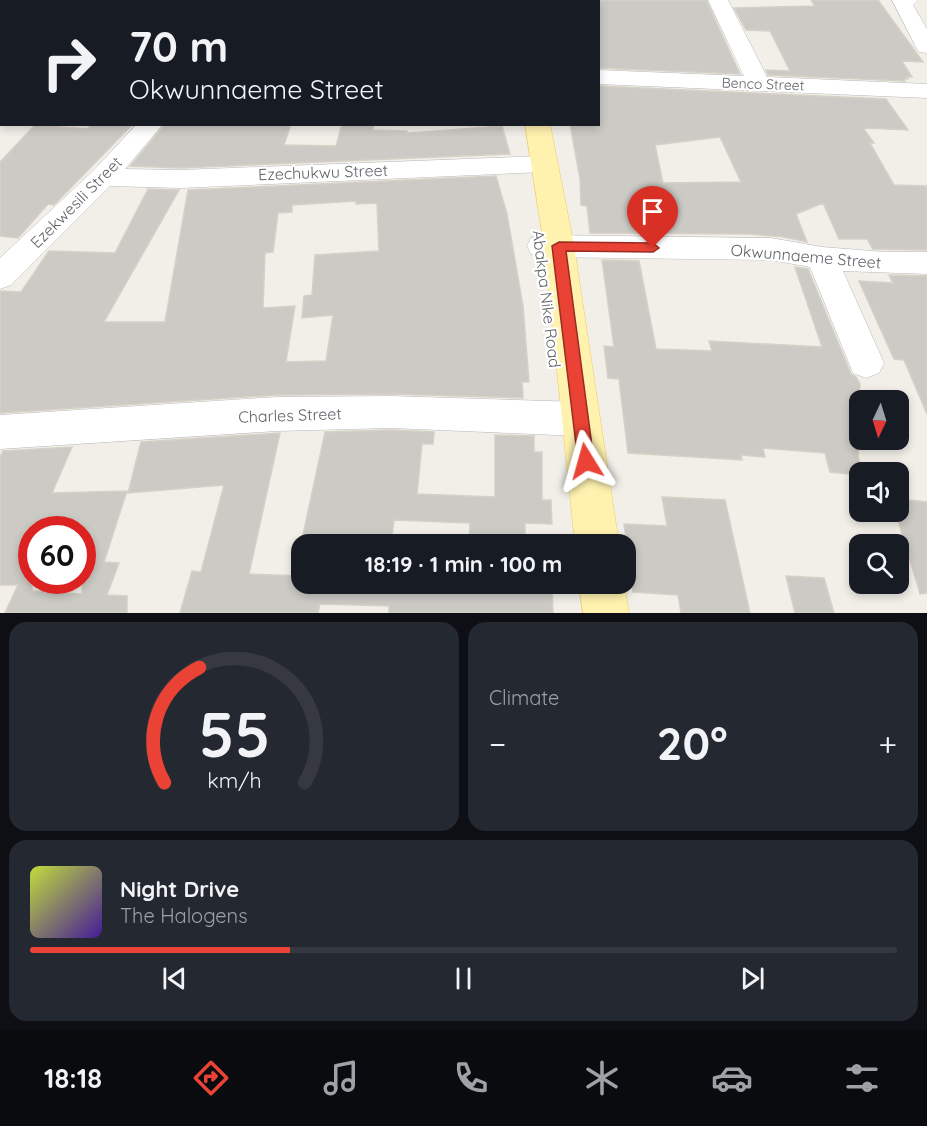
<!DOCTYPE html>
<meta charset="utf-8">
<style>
:root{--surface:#171b24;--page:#242831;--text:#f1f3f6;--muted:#9ea1a6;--line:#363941;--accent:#ea4335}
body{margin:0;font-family:Quicksand,sans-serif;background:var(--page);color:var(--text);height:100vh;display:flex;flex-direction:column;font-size:22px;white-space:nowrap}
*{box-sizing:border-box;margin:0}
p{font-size:20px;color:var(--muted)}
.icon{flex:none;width:33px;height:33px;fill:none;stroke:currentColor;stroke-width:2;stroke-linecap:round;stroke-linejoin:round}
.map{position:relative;height:613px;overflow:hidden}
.side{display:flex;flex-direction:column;gap:9px;padding:9px;background:#0d0f14;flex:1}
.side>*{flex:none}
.banner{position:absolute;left:0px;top:0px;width:600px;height:126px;box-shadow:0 3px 9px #0003;background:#171b24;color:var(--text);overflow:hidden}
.needle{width:39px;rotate:184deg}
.buttons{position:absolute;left:849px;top:390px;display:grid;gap:12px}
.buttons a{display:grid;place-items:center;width:60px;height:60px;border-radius:12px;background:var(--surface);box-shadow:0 3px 9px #0003;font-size:30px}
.speed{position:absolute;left:18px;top:516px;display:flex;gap:12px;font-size:30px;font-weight:700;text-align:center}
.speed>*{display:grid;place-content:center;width:78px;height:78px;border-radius:50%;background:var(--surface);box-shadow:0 3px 9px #0003;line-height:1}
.speed .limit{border:9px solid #d22;background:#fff;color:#111}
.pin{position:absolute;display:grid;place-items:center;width:51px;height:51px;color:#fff;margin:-62px -26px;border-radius:50% 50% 50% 0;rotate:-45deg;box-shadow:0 0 6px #0007}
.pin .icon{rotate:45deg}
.me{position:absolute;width:66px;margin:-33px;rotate:352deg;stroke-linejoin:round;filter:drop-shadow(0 0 4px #0008)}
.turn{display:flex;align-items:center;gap:21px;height:126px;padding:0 30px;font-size:27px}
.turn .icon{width:78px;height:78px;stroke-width:2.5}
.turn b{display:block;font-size:42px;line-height:51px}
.big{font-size:45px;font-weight:700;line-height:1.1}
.side .tile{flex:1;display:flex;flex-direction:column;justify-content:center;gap:9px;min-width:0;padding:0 21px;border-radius:18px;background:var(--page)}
.side .dial{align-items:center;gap:0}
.dial svg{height:156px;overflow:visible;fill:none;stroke:var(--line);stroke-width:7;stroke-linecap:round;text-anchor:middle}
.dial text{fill:var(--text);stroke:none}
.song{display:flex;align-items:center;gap:18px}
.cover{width:72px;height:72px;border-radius:9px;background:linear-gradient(135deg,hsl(70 70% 55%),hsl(260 70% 35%))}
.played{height:6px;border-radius:3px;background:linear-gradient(90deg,var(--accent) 30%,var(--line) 30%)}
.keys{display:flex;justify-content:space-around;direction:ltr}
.heat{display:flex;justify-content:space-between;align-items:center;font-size:33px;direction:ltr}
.side .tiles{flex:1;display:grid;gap:9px;grid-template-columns:1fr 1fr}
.tile:last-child{grid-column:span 2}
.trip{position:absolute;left:291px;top:534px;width:345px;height:60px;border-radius:18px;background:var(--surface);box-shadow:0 3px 9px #0003;font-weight:700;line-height:60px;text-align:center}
.menu{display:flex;height:96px;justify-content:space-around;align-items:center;background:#090b0e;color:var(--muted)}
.menu .icon{width:42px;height:42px}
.menu .selected{color:var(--accent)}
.menu b{font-size:27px;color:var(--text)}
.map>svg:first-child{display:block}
</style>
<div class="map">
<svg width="927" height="613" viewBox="0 0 927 613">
<rect width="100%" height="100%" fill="#f1efe8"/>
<!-- building -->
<path fill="#cccac5" stroke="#d6d1c6" stroke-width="1.5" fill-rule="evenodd" d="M598 0H706L740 74 598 68Z
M811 0H878L923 62 902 61 912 77H906L908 79H904L905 81 768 75 766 70 790 71 770 31 746 30 734 8 815 6Z
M598 86 886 99 908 130 863 128 874 143H870L894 185 927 186V250L873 249 867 239H839L823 203 796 214 807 242 784 237 749 234 590 233 587 206 581 205 580 179 570 124H598ZM720 137 741 182 663 183 655 145Z
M92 124H133L54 205 48 204 18 238 0 236V162L35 125 88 129Z
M165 124H291L284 145 336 146 342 124H374L373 130 407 131V133L502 126 510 154 180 168 130 166Z
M496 176 507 214 523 306 529 382H522L523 398 391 394 277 395 0 413V291L21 292 49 251 115 253 148 189 179 190 104 322H165L188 190ZM356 201V204L377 203 379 251 315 255 312 295 304 296 302 318 333 315 326 361 286 362 295 306 263 308 265 253 273 252 278 213 292 212V205Z
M602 260 639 261 656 349 712 351 709 341 822 347 795 267 808 269 851 374 856 377 860 384 858 456 863 472H860V475L830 472 825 453 763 448 765 457 741 455 742 460 628 453 619 379 608 378 604 346 614 347Z
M889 275 927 276V414L904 360 894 359 859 281 893 283Z
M391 430 434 432 433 444H422L417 494 495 497V435L534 436V452H542V500H551L552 524 525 523V544H469L470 523 394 520 391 544H301L325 432Z
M280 433 249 574 302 576V584H454L544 589 552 590 553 613H389V606L320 604 318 613H180L192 571 201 572 224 485 128 493 141 442Z
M72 447 52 493 127 491 104 562 119 563 107 595 127 596V613H5L18 585H0V457L3 451ZM32 530H82V594L32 591Z
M662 497 725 500 750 613H681L678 595 633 592 624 524 667 526Z
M898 499 927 502V593L920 594 898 520Z
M786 576 824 578 834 613H795Z"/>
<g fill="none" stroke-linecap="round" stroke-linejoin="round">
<!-- minor casing -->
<g stroke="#b5b8bc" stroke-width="1">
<path id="minor" d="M708 0H728L767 77 927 84V98L598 84V70L744 76Z
M892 0H918L913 5 927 29V53L919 52 916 47Z
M0 71H2V85H0Z
M137 124H163L125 169 180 170 543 156 552 158 556 164 552 170 543 172 180 188 110 186 11 285 0 289V258L93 171Z
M542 235 771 238 822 247 885 252H927V274L843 271 884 363 879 373 866 378 853 373 810 267 771 260 542 257 531 254 527 246 531 238Z
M391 396 580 402 593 407 599 419 593 431 580 436 391 428 277 431 0 449V415L277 397Z"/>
</g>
<!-- major casing -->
<g stroke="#f2c960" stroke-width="1">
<path id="major" d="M488 0H508V2H489Z
M525 124H550L574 246 619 544H575L544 246Z
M579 584H624L629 613H583Z"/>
</g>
<!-- minor -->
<use href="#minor" fill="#fff" fill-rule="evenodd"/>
<!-- major -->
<use href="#major" fill="#fff2af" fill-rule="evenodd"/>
</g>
<!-- route -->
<path fill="#ea4335" stroke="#982c22" stroke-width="1.5" d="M559 242 653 243 659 248 653 252 566 251 594 461 592 466 586 469 580 466 578 461 552 246Z"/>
<g text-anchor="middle" stroke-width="4.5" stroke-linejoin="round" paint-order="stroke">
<!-- far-street labels -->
<g font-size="14" fill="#5f6368" stroke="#fff">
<text transform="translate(763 84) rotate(2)" y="5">Benco Street</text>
</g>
<!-- street labels -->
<g font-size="16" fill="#5f6368" stroke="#fff">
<text transform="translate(323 172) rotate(-2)" y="6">Ezechukwu Street</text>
<text transform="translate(76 202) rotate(-45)" y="6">Ezekwesili Street</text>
<text transform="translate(806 256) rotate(5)" y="6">Okwunnaeme Street</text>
<text transform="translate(547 299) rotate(83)" y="6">Abakpa Nike Road</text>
<text transform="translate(290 415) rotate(-2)" y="6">Charles Street</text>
</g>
</g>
</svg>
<div class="buttons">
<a><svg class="needle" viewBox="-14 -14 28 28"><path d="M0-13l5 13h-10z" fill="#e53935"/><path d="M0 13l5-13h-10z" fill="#9ea1a6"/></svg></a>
<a><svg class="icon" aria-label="sound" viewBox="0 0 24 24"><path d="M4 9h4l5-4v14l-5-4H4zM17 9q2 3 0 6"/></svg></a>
<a><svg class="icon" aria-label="search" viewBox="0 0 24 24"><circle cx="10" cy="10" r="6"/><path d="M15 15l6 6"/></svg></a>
</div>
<div class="speed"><div class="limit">60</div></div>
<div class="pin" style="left:653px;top:248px;background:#d93025"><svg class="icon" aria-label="arrive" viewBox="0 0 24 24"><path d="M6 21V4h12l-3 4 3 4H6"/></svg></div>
<svg class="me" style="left:586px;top:461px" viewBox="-20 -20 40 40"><path d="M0-17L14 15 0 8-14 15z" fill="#ea4335" stroke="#fff" stroke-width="4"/></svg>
<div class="trip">18:19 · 1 min · 100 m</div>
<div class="banner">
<div class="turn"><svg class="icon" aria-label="right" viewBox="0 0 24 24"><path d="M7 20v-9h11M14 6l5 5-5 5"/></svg><div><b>70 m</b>Okwunnaeme Street</div></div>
</div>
</div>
<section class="side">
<div class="tiles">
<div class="tile dial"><svg viewBox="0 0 100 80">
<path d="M14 69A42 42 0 1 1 86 69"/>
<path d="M14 69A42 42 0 0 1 32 10" stroke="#ea4335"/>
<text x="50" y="56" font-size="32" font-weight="700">55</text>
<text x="50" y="72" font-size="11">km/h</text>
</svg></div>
<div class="tile"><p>Climate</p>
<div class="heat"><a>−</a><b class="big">20°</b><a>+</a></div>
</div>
<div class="tile">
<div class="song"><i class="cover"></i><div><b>Night Drive</b><p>The Halogens</p></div></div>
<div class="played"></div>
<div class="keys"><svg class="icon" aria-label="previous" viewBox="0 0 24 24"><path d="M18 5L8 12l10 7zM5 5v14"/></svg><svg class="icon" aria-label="pause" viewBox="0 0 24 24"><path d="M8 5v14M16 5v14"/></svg><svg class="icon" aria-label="next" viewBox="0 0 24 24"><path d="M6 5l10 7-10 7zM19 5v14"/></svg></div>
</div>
</div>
</section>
<nav class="menu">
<b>18:18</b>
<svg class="icon selected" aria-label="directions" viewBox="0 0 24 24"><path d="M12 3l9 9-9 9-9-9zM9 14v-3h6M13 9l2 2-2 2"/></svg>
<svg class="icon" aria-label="music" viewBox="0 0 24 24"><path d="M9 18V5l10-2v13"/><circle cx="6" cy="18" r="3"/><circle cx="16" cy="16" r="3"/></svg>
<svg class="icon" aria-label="phone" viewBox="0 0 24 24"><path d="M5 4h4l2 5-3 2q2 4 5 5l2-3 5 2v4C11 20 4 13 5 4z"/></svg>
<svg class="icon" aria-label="climate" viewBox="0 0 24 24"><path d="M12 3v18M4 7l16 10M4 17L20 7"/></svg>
<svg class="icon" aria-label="car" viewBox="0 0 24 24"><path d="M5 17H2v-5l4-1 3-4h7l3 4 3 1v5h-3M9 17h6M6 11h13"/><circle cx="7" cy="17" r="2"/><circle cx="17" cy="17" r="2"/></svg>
<svg class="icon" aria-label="filters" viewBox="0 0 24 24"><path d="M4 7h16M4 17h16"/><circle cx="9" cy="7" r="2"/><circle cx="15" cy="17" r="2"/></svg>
</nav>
